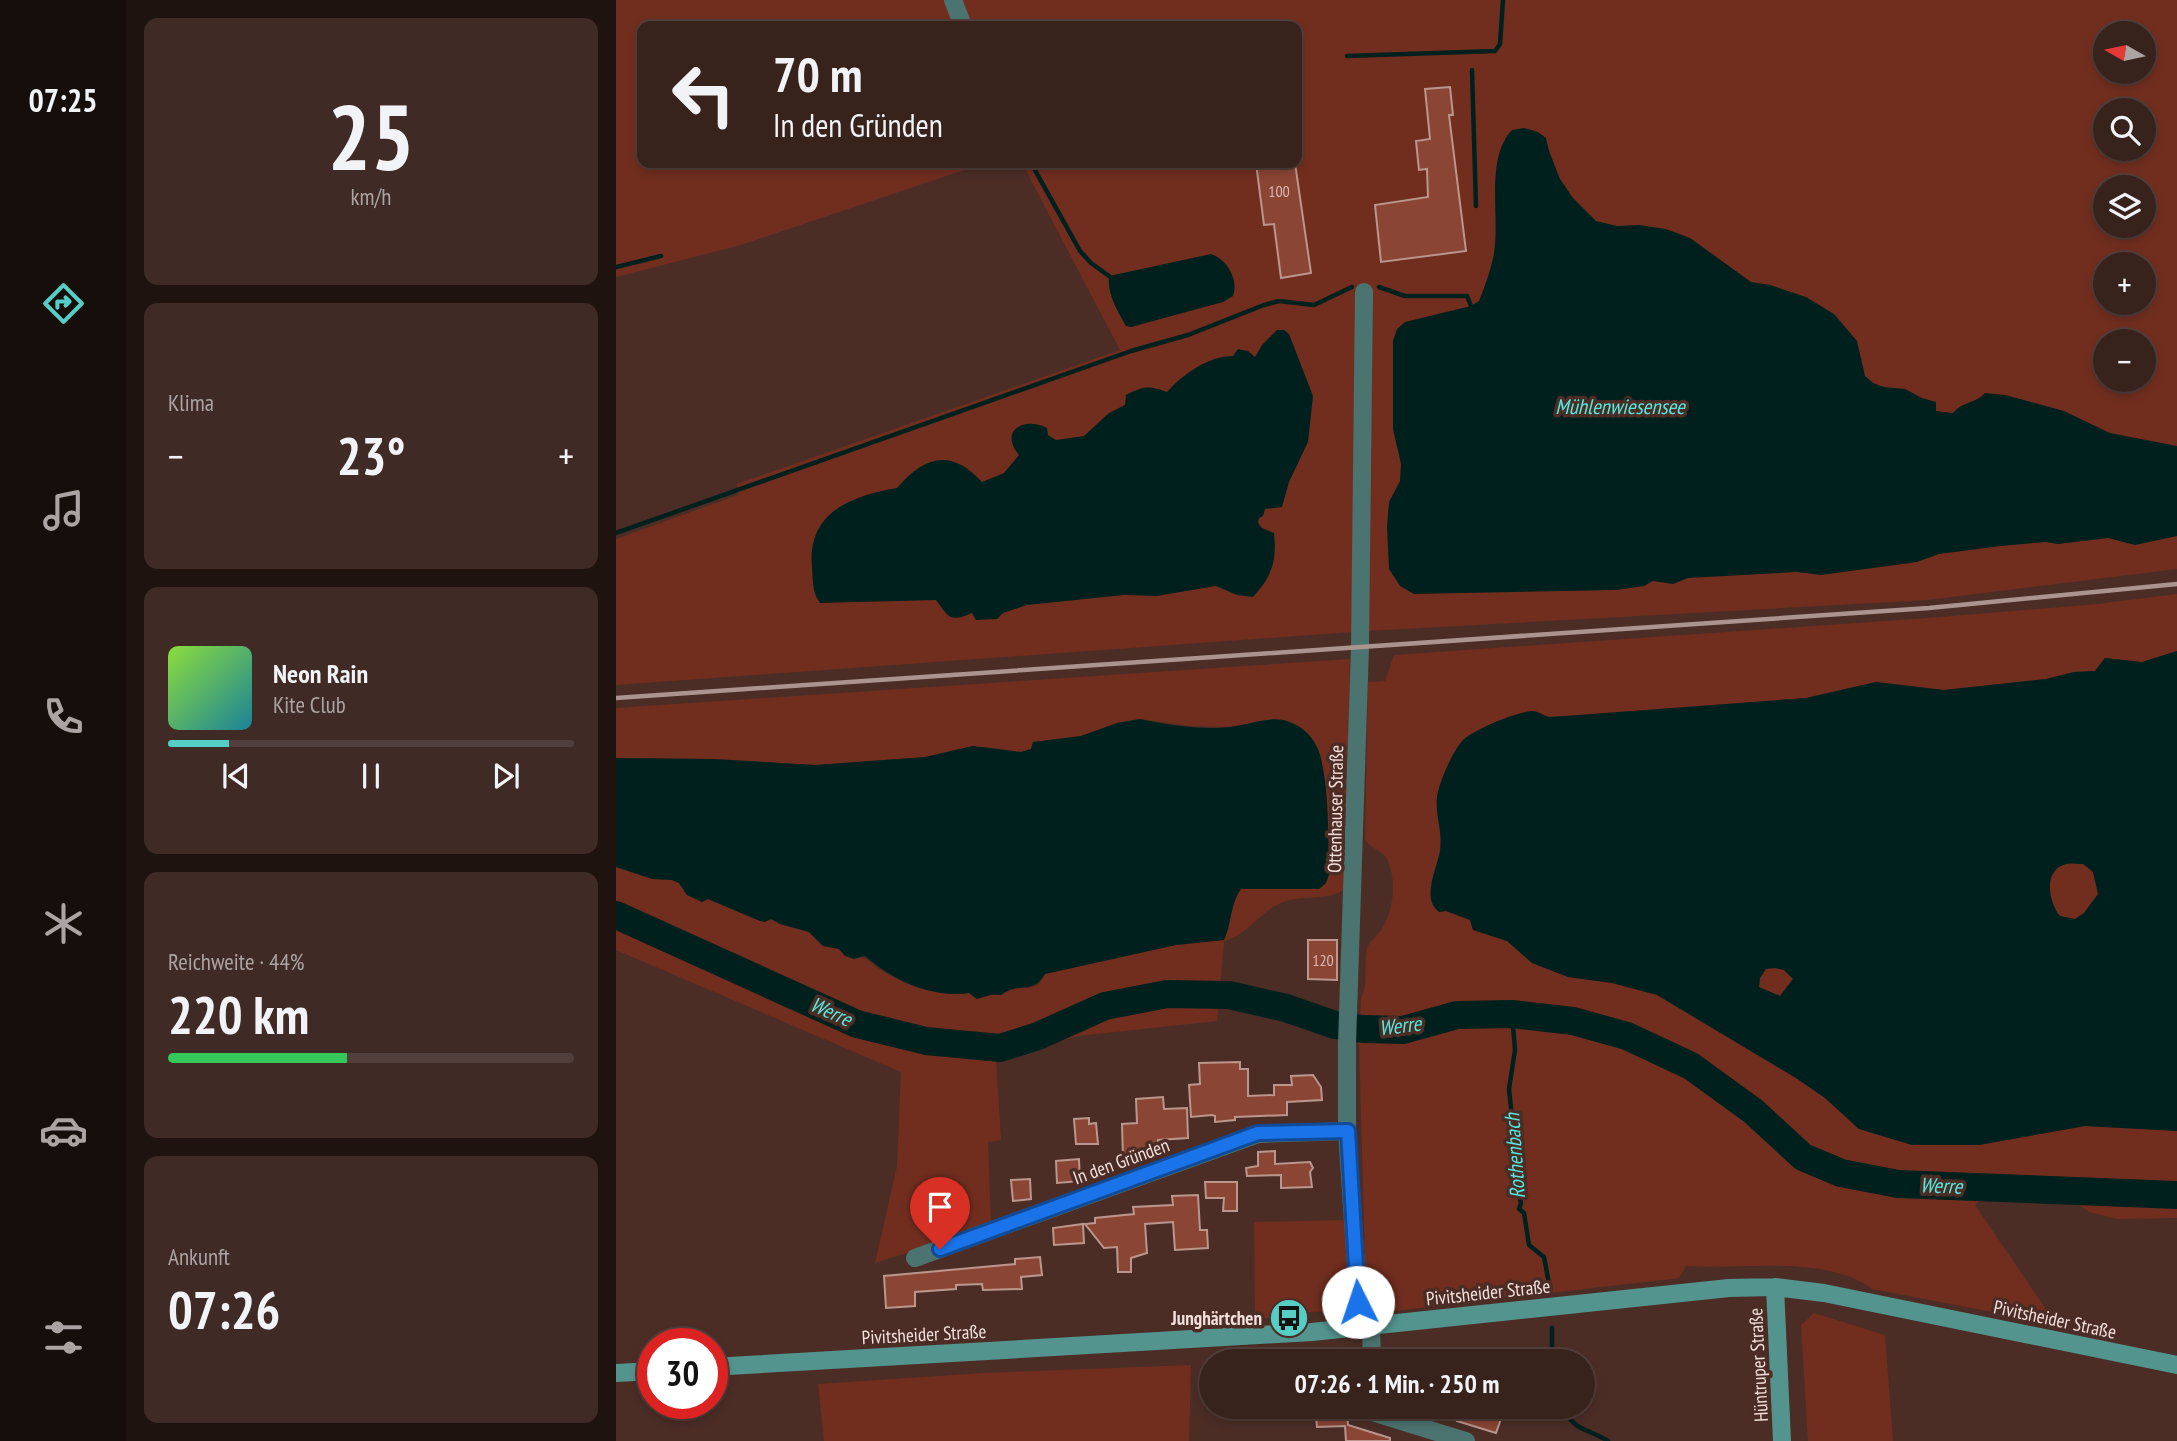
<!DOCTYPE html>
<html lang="de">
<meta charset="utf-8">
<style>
:root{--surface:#38221c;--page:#3f2a25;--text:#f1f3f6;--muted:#aba4a3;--line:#523f3b;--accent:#55cec5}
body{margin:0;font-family:"PT Sans Narrow",sans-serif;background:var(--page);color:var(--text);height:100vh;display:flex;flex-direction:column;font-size:26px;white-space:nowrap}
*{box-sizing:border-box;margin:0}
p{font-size:23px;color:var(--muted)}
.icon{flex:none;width:38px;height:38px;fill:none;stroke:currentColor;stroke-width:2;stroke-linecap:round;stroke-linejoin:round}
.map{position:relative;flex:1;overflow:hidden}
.drawer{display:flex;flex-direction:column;gap:18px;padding:18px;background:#1f130f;width:490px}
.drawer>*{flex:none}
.guide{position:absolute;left:21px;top:21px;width:665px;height:147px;border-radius:14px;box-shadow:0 4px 10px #0003,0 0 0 2px var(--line);background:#38221c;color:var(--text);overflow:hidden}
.needle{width:46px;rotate:279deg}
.controls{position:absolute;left:1477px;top:21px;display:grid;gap:14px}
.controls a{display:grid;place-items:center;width:63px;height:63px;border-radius:50%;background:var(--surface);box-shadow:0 4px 10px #0003,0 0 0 2px var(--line);font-size:35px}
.speed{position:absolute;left:21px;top:1328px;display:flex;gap:14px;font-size:35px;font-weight:700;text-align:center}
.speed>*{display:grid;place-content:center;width:91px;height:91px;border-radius:50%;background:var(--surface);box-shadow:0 4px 10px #0003,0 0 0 2px var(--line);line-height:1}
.speed .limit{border:10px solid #d22;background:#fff;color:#111}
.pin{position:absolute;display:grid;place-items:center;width:60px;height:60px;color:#fff;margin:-72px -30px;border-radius:50% 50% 50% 0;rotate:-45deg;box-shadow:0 0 7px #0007}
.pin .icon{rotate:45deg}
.me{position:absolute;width:77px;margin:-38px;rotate:356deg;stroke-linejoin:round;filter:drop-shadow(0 0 5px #0008)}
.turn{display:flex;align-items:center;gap:24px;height:147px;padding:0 21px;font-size:32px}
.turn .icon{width:91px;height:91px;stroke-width:2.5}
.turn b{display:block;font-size:49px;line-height:60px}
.big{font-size:52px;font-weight:800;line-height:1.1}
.drawer .tile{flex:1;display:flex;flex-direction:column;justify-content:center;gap:10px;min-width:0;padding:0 24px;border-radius:14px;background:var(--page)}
.drawer .dial{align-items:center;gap:0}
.dial b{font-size:91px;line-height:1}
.song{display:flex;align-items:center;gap:21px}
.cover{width:84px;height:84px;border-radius:10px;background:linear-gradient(135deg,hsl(90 70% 55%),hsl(190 70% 35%))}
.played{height:7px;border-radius:4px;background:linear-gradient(90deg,var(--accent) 15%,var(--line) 15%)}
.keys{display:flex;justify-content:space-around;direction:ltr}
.heat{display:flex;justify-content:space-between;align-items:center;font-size:38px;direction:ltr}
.charge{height:10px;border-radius:5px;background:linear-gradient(90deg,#34c759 44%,var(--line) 0)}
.trip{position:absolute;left:583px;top:1349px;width:396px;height:70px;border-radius:35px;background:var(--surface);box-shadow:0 4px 10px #0003,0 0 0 2px var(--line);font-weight:800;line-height:70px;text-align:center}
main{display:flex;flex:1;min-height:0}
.tab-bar{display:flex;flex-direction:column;width:126px;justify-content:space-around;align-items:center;background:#160e0b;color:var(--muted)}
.tab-bar .icon{width:49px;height:49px}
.tab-bar .selected{color:var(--accent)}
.tab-bar b{font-size:32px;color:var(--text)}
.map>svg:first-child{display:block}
</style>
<main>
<nav class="tab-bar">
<b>07:25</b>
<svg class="icon selected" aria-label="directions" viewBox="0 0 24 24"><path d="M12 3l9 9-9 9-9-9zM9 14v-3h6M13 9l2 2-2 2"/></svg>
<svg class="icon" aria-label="music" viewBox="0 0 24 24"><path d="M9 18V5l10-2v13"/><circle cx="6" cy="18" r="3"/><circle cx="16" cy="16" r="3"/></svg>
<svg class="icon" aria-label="phone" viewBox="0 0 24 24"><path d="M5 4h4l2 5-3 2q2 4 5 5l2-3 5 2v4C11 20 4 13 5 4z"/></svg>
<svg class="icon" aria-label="climate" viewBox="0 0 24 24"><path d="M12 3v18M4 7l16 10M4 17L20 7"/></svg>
<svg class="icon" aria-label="car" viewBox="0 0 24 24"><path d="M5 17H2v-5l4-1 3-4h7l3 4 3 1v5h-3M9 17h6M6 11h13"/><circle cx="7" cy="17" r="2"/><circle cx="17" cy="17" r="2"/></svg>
<svg class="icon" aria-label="filters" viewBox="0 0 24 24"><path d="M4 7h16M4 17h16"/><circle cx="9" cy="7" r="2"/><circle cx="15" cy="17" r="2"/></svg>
</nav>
<section class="drawer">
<div class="tile dial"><b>25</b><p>km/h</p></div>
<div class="tile"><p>Klima</p>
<div class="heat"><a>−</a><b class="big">23°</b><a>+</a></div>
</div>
<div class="tile">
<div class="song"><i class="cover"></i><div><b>Neon Rain</b><p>Kite Club</p></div></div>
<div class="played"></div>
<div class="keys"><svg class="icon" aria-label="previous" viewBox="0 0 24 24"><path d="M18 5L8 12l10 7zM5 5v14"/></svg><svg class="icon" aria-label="pause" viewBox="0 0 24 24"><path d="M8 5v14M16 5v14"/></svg><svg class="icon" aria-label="next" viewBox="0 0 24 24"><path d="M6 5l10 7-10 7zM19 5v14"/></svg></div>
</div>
<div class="tile"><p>Reichweite · 44%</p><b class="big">220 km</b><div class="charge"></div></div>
<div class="tile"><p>Ankunft</p><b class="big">07:26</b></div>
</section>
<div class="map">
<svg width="1561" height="1441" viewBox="0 0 1561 1441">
<rect width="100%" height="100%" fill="#4b2d26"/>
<!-- green -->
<path fill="#712e1f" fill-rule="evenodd" d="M0 0H329L340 26H26V163H369L125 245 0 277Z
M346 0H1561V569L1312 600 750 631 0 685V539L122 495 121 484 504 350 406 163H681V26H356ZM1489 33H1528V72H1489ZM1489 110H1528V149H1489ZM1489 187H1528V226H1489ZM1489 264H1528V303H1489ZM1489 341H1528V380H1489Z
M1561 594V651L1526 662 1489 658 1479 671 1458 672 1430 679 1328 690 1260 682 1190 698 949 716 933 717 918 711 820 799C823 816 825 832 824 849 822 868 804 897 823 912L830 911 854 920 857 930 891 941 916 963 952 977 996 983 1041 995 1180 1078 1209 1098 1243 1129 1296 1145H1363L1469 1126 1561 1131V1218L1501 1219 1474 1212 1456 1201 1436 1198 1365 1199 1359 1205 1440 1324 1256 1289C1210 1254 1125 1270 1070 1266L1063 1278 770 1312 754 1304 750 1295 743 1042 745 999C754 980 746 961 752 946 754 941 762 935 766 929 777 911 781 882 772 861 767 850 755 849 749 840L752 682 769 681 778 655 1312 618 1482 604Z
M734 659 729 888C719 901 683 895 667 902 644 911 632 935 608 941L601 1021 462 1036 380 1061 385 1140 372 1142 375 1226 259 1263 281 1166 285 1072 0 950V867L36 879 56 880 63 883 72 895 86 901 92 899 144 921 155 919 164 924 193 932 207 946 223 949 229 956C255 956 248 960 268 972 292 987 325 997 353 993L361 999 374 995H385L403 986 413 988 423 984 429 974 560 945 608 940C616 923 614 904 625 889H702L714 872 709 790 704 754 665 720 611 727 573 726 524 719 501 723 465 736 417 742 415 749 405 752 371 747 342 749 309 757 199 765 98 759 0 758V708Z
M1467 864 1477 872 1482 894 1468 913 1458 919 1444 916C1433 903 1426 870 1450 864 1455 863 1461 864 1467 864Z
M1159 968 1168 970 1177 979 1164 996 1143 987 1144 978 1150 969Z
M731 1220 732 1300 727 1313C696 1310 670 1313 639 1321L638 1222Z
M1198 1313 1269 1335 1277 1441H1192L1185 1325Z
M575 1365 573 1441H208L202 1384 367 1373Z"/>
<!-- water -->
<path fill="#00201e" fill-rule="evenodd" d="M908 128 922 132 930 138 933 151 944 179 957 198 980 221 1001 226 1023 225 1050 229 1074 238 1135 282 1154 285 1190 297 1218 314 1241 341 1249 376 1257 383 1268 387 1289 389 1306 398 1320 402V411L1337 413C1347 401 1359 404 1369 393L1389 395 1448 411 1494 433 1561 446V536L1519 545 1492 538 1442 544 1429 542 1385 546 1323 554 1301 562 1205 575 1181 572 1072 578 1057 584 1037 581 1028 586 1000 590 798 594 784 586 773 569 771 527 773 502 784 481 785 464 777 429V341L781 329 789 322 855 306 863 301C869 286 875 270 878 253 884 217 869 158 896 130Z
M595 254C611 259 623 280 617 296L607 302 515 327 510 326C501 310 491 294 493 276Z
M661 330H668L673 334 697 396 692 442 673 482 666 507 649 509 647 516 643 518 642 523 646 528 658 533C661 560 656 577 637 597L621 595 600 586 541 596 508 595 411 605 387 613 381 619 360 620 356 613C333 623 333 617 320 600L204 603C196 592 197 581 196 567 191 513 234 496 281 488 308 456 335 448 366 482L388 473 403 455C383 431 407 416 431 428L432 435 440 440 468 436 493 413 509 405 510 395C527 386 533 385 551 392 567 374 593 356 617 356L622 349 632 351 639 357 646 345Z
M1561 651V1131L1469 1126 1363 1145H1296L1243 1129 1209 1098 1180 1078 1041 995 996 983 952 977 916 963 891 941 857 930 854 920 830 911 823 912C805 898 821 869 824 851 827 833 819 815 821 798 822 784 838 748 848 739 860 729 901 711 918 711 923 712 928 716 933 717 938 717 944 716 949 716L1190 698 1260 682 1328 690 1430 679 1458 672 1479 671 1489 658 1526 662ZM1467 864 1477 872 1482 894 1468 913 1459 919 1444 916C1433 903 1426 870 1450 864 1455 863 1462 864 1467 864ZM1159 968 1168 970 1177 979 1164 996 1143 987 1144 978 1150 969Z
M524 719C552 725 585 730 614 727 630 725 652 717 667 720 685 724 699 737 704 755 714 792 711 833 714 872L710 883 703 889H625C614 904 616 923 608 940L560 945 429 974C416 996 403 981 385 995H374L361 999 353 993C315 998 278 981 249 956L238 959 229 956 223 949 207 946 193 932 164 924 155 919 149 922 144 921 92 899 86 902 71 895 63 883 56 880 36 879 0 867V758L98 759 199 765 309 757 357 746 405 752 415 749 417 742 465 736 501 723Z"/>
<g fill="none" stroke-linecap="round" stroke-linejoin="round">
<!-- stream -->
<path stroke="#00201e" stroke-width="4.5" d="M731 56 879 51 884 44 887 0
M856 70 860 206
M415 163 464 251 475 263 493 276
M0 267 45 256
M763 287 789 296H851L855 306
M0 533 515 351 572 335 648 305 663 301 698 305 736 287
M896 1014 899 1050 893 1089 897 1127 903 1150 898 1168 905 1203 903 1209 908 1213 913 1245 928 1257 934 1289
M936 1362V1328
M947 1407C959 1433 972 1428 992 1441"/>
<!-- river -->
<path stroke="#00201e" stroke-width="28" d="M0 915 241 1024 310 1041 384 1048 422 1036 489 1006 551 994 613 995 670 1008 719 1025 747 1029 787 1030 841 1015 896 1014 957 1021 1011 1036 1075 1066 1137 1111 1187 1157 1225 1173 1282 1184 1561 1195"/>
</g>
<!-- building -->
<path fill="#8b4535" stroke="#ba968d" stroke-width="2" d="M834 87 837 115H833L850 251 765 262 759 205 812 197 811 169 803 170 800 141 814 139 809 89Z
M640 163H679L695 273 665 278 658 224 648 225Z
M692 940H721V980L692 979Z
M624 1062V1069H632V1096L658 1095V1085H676L675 1076 697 1075 705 1087 706 1100 671 1102V1115L619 1117V1120L599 1122V1116L596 1115 575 1117 573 1085 584 1084 583 1063Z
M547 1097 548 1109 571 1108 572 1138 542 1140V1152L507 1158 506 1124 521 1123 520 1099Z
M473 1118V1124L480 1123 482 1144H460L458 1119Z
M659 1151V1164L694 1162 697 1168 694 1172 696 1187 665 1188V1175L631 1176 630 1168 642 1166V1152Z
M463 1159 464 1181 441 1183 440 1161Z
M414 1179 415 1199 397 1201 395 1180Z
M589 1182H621V1211H607L608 1198H590Z
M582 1195 584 1230H591L592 1248 559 1250 557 1222 529 1224 531 1253 515 1258V1272H502L501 1247 488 1248 469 1224 479 1223V1218L518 1214 517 1207 557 1205 556 1196Z
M467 1224 468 1243 438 1245 437 1228Z
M424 1257 426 1275 405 1277 406 1289 367 1290 366 1284 340 1285V1289L299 1292V1306L270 1308 268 1276 399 1264V1259Z
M699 1407H731L732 1425 774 1438V1441H730L729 1426 701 1427Z
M845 1407H875L874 1413 886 1416 880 1433 841 1421Z"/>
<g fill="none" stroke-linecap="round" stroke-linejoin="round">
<!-- street -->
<path stroke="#4b736f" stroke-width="18" d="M337 0 347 26
M299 1258 642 1134 731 1131
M755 1326 756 1362
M744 1327 731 1131V1044L744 647 748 292
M759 1407V1413L850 1441"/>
<!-- secondary -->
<path stroke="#53948e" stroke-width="18" d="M1159 1287 1166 1441
M96 1367 696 1332 1113 1288 1159 1287 1208 1293 1561 1365
M0 1373 37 1371"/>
<!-- rail -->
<path stroke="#ac948e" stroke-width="4.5" d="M0 698 1313 608 1561 584"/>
</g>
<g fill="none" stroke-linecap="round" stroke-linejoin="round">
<!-- route casing -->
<g stroke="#114b97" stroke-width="18">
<path id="route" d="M324 1249 642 1133 732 1131 742 1302"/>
</g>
<!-- route -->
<use href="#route" stroke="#1a73e8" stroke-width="12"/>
</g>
<!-- icons -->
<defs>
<g id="bus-disc" transform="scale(2.0125)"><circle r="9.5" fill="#55cec5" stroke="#4b2d26"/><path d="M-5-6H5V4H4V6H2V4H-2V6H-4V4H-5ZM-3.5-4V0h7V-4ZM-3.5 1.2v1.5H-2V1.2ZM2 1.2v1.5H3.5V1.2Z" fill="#111"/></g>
</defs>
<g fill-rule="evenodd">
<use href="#bus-disc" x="673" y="1318"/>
</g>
<g text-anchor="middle" stroke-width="7" stroke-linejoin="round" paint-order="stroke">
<!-- number labels -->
<g font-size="16" fill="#d9b8b1">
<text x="663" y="197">100</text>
<text x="707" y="966">120</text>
</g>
<!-- street labels -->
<g font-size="19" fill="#f3dfda" stroke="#4b2d26">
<text transform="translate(719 809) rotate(-89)" y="7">Ottenhauser Straße</text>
<text transform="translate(505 1161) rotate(-20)" y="7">In den Gründen</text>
<text transform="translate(872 1292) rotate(-6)" y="7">Pivitsheider Straße</text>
<text transform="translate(1439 1319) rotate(12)" y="7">Pivitsheider Straße</text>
<text transform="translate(308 1334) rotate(-3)" y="7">Pivitsheider Straße</text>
<text transform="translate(1142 1365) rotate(-93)" y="7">Hüntruper Straße</text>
</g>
<!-- poi labels -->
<g font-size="19" font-weight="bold" fill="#f3dfda" stroke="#4b2d26" text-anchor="end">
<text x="646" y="1325">Junghärtchen</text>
</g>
<!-- water labels -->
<g font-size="21" font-style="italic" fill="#50ece1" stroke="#4b2d26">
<text x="1004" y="414">Mühlenwiesensee</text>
<text transform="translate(215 1012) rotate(24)" y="7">Werre</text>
<text transform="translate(784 1026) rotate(-7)" y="7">Werre</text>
<text transform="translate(899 1156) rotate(-94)" y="7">Rothenbach</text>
<text transform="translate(1325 1186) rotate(2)" y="7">Werre</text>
</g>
</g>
</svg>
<div class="controls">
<a><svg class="needle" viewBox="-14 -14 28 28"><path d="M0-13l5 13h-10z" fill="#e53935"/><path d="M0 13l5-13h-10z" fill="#aba4a3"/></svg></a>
<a><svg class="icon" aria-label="search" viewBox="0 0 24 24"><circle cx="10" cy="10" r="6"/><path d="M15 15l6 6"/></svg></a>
<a><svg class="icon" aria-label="layers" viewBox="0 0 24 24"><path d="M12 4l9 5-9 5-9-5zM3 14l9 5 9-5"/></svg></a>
<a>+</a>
<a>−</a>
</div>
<div class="speed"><div class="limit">30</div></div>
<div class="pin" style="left:324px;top:1249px;background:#d93025"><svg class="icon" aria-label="arrive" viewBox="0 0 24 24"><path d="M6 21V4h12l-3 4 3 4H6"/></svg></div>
<svg class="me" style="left:742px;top:1302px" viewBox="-20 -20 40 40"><circle r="19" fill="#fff"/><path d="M0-13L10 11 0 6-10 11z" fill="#1a73e8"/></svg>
<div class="trip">07:26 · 1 Min. · 250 m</div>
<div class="guide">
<div class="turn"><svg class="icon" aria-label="left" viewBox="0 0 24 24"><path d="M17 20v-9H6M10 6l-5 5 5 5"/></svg><div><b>70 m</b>In den Gründen</div></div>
</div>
</div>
</main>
